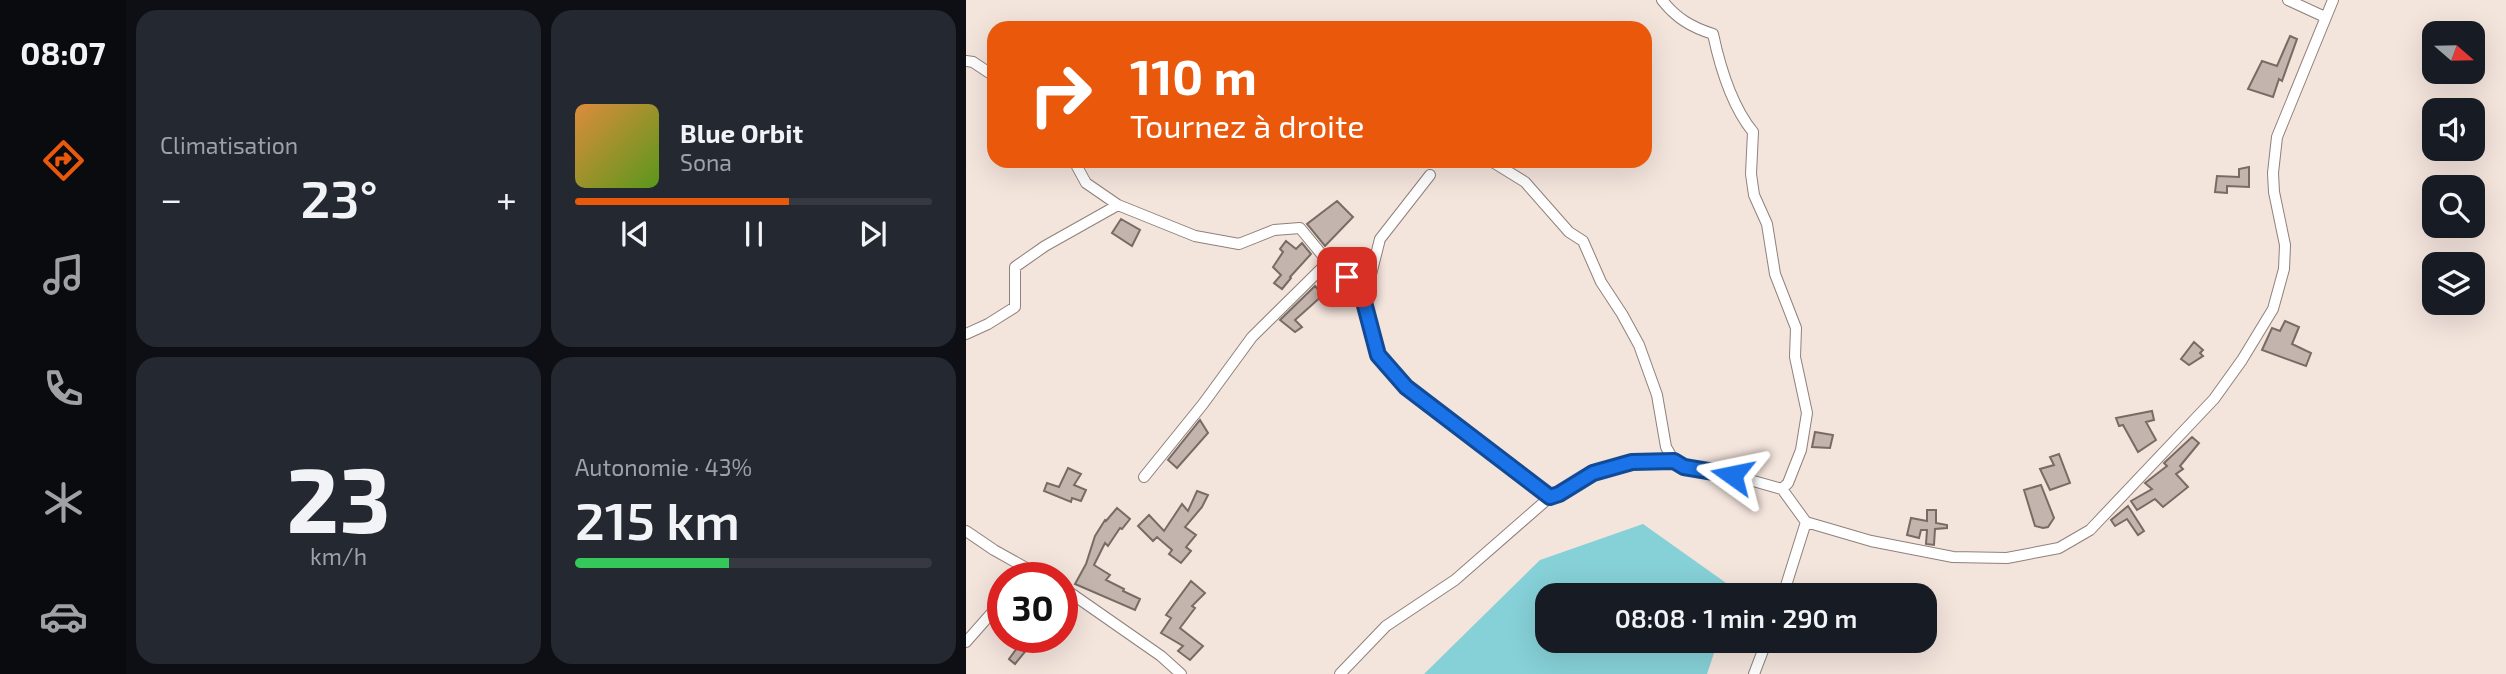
<!DOCTYPE html>
<html lang="fr">
<meta charset="utf-8">
<style>
:root{--surface:#171b24;--page:#242831;--text:#f1f3f6;--muted:#9ea1a6;--line:#363941;--accent:#ea580c}
body{margin:0;font-family:"Exo 2",sans-serif;background:var(--page);color:var(--text);height:100vh;display:flex;flex-direction:column;font-size:26px;white-space:nowrap}
*{box-sizing:border-box;margin:0}
p{font-size:23px;color:var(--muted)}
.icon{flex:none;width:38px;height:38px;fill:none;stroke:currentColor;stroke-width:2;stroke-linecap:round;stroke-linejoin:round}
.map{position:relative;flex:1;overflow:hidden}
.drawer{display:flex;flex-direction:column;gap:10px;padding:10px;background:#0d0f14;width:840px}
.drawer>*{flex:none}
.top-card{position:absolute;left:21px;top:21px;width:665px;height:147px;border-radius:21px;box-shadow:0 7px 28px #0002;background:#ea580c;color:#fff;overflow:hidden}
.needle{width:46px;rotate:110deg}
.buttons{position:absolute;left:1456px;top:21px;display:grid;gap:14px}
.buttons a{display:grid;place-items:center;width:63px;height:63px;border-radius:14px;background:var(--surface);box-shadow:0 7px 28px #0002;font-size:35px}
.speed{position:absolute;left:21px;top:562px;display:flex;gap:14px;font-size:35px;font-weight:700;text-align:center}
.speed>*{display:grid;place-content:center;width:91px;height:91px;border-radius:50%;background:var(--surface);box-shadow:0 7px 28px #0002;line-height:1}
.speed .limit{border:10px solid #d22;background:#fff;color:#111}
.pin{position:absolute;display:grid;place-items:center;width:60px;height:60px;color:#fff;margin:-30px;border-radius:14px;box-shadow:0 4px 10px #0006}
.me{position:absolute;width:77px;margin:-38px;rotate:282deg;stroke-linejoin:round;filter:drop-shadow(0 0 5px #0008)}
.turn{display:flex;align-items:center;gap:24px;height:147px;padding:0 28px;font-size:32px}
.turn .icon{width:91px;height:91px;stroke-width:2.5}
.turn b{display:block;font-size:49px;line-height:60px}
.big{font-size:52px;font-weight:600;line-height:1.1}
.drawer .widget{flex:1;display:flex;flex-direction:column;justify-content:center;gap:10px;min-width:0;padding:0 24px;border-radius:21px;background:var(--page)}
.drawer .dial{align-items:center;gap:0}
.dial b{font-size:91px;line-height:1}
.song{display:flex;align-items:center;gap:21px}
.cover{width:84px;height:84px;border-radius:10px;background:linear-gradient(135deg,hsl(30 70% 55%),hsl(90 70% 35%))}
.played{height:7px;border-radius:4px;background:linear-gradient(90deg,var(--accent) 60%,var(--line) 60%)}
.keys{display:flex;justify-content:space-around;direction:ltr}
.heat{display:flex;justify-content:space-between;align-items:center;font-size:38px;direction:ltr}
.charge{height:10px;border-radius:5px;background:linear-gradient(90deg,#34c759 43%,var(--line) 0)}
.drawer .tiles{flex:1;display:grid;gap:10px;grid-template-columns:repeat(2,1fr)}
.trip{position:absolute;left:569px;top:583px;width:402px;height:70px;border-radius:21px;background:var(--surface);box-shadow:0 7px 28px #0002;font-weight:600;line-height:70px;text-align:center}
main{display:flex;flex:1;min-height:0}
.dock{display:flex;flex-direction:column;width:126px;justify-content:space-around;align-items:center;background:#090b0e;color:var(--muted)}
.dock .icon{width:49px;height:49px}
.dock .active{color:var(--accent)}
.dock b{font-size:32px;color:var(--text)}
.map>svg:first-child{display:block}
</style>
<main>
<nav class="dock">
<b>08:07</b>
<svg class="icon active" aria-label="directions" viewBox="0 0 24 24"><path d="M12 3l9 9-9 9-9-9zM9 14v-3h6M13 9l2 2-2 2"/></svg>
<svg class="icon" aria-label="music" viewBox="0 0 24 24"><path d="M9 18V5l10-2v13"/><circle cx="6" cy="18" r="3"/><circle cx="16" cy="16" r="3"/></svg>
<svg class="icon" aria-label="phone" viewBox="0 0 24 24"><path d="M5 4h4l2 5-3 2q2 4 5 5l2-3 5 2v4C11 20 4 13 5 4z"/></svg>
<svg class="icon" aria-label="climate" viewBox="0 0 24 24"><path d="M12 3v18M4 7l16 10M4 17L20 7"/></svg>
<svg class="icon" aria-label="car" viewBox="0 0 24 24"><path d="M5 17H2v-5l4-1 3-4h7l3 4 3 1v5h-3M9 17h6M6 11h13"/><circle cx="7" cy="17" r="2"/><circle cx="17" cy="17" r="2"/></svg>
</nav>
<section class="drawer">
<div class="tiles">
<div class="widget"><p>Climatisation</p>
<div class="heat"><a>−</a><b class="big">23°</b><a>+</a></div>
</div>
<div class="widget">
<div class="song"><i class="cover"></i><div><b>Blue Orbit</b><p>Sona</p></div></div>
<div class="played"></div>
<div class="keys"><svg class="icon" aria-label="previous" viewBox="0 0 24 24"><path d="M18 5L8 12l10 7zM5 5v14"/></svg><svg class="icon" aria-label="pause" viewBox="0 0 24 24"><path d="M8 5v14M16 5v14"/></svg><svg class="icon" aria-label="next" viewBox="0 0 24 24"><path d="M6 5l10 7-10 7zM19 5v14"/></svg></div>
</div>
<div class="widget dial"><b>23</b><p>km/h</p></div>
<div class="widget"><p>Autonomie · 43%</p><b class="big">215 km</b><div class="charge"></div></div>
</div>
</section>
<div class="map">
<svg width="1540" height="674" viewBox="0 0 1540 674">
<rect width="100%" height="100%" fill="#f3e4dc"/>
<!-- water -->
<path fill="#86d0d7" d="M677 524 770 590 768 595H581V640L752 641 741 674H458L574 560Z"/>
<!-- building -->
<path fill="#c3b4ad" stroke="#786b64" stroke-width="2" d="M1324 36 1331 39 1316 81 1313 79 1307 97 1282 89 1296 61 1311 66Z
M1283 167V187L1261 186V193L1249 192 1251 176 1273 177V169Z
M371 201 387 217 359 246 341 224Z
M155 219 174 230 166 246 146 233Z
M320 241 330 249 336 243 345 254 324 277 325 278 316 289 308 283 315 275 307 267 317 252 314 249Z
M349 286 357 295 329 320 336 327 329 332 314 320Z
M1319 321 1333 327 1326 344 1345 353 1340 366 1296 350 1306 328 1314 331Z
M1228 342 1237 350 1234 353 1237 356 1223 365 1215 359Z
M1186 411 1188 420 1180 422 1190 440 1172 452 1157 425 1153 426 1150 418Z
M234 420 242 433 211 468 202 460Z
M849 432 867 435 864 448 846 447Z
M1226 437 1233 443 1214 466 1217 469 1210 474 1222 487 1197 507 1189 499 1171 510 1165 501 1186 489 1179 483 1201 466 1198 463Z
M1093 454 1104 483 1084 490 1074 469 1088 465 1084 457Z
M102 468 115 474 108 485 120 490 115 501 106 498 105 502 78 491 81 483 93 487Z
M1075 485 1088 518 1082 527 1077 528 1069 526 1058 490Z
M231 491 242 495 236 507 219 527 230 535 220 547 225 551 215 563 203 554 206 550 191 537 187 541 172 526 183 515 198 531 216 504 222 511Z
M1162 506 1178 531 1172 535 1161 519 1149 526 1145 520Z
M151 508 164 519 156 529 154 528 142 546 139 543 128 565 144 575 140 580 158 589 157 591 174 599 169 610 109 584 120 564 129 536 139 520 140 521Z
M961 510H970V523L981 525V528L969 529 968 545 960 544 961 530H955L953 538 941 535 945 518 961 521Z
M225 581 239 593 226 606 229 608 214 628 237 646 224 660 212 651 217 646 195 633 205 618 200 615Z
M59 637H71L49 664 43 659Z"/>
<g fill="none" stroke-linecap="round" stroke-linejoin="round">
<!-- minor casing -->
<g stroke="#8f817b" stroke-width="12">
<path id="minor" d="M696 0C710 18 725 27 747 34 754 67 765 105 787 132L785 174 788 195 801 224 809 274 830 328 829 357 841 413 835 450 822 483 816 489
M1322 0 1359 17
M0 61 7 62 28 76
M108 161 120 183 152 205
M525 161 559 182 603 232 617 241 635 282 656 314 673 345 691 395 700 447 708 461
M464 175 414 239 398 302 412 355 440 387 584 497
M0 334 22 324 49 307V267L79 246 152 205 229 236 273 244 308 230 334 228 362 262
M178 477 237 404 286 337 362 262 401 292
M840 522 905 541 987 557 1041 558 1093 548 1124 530 1248 399 1276 360 1307 309 1318 269 1319 245 1308 192 1307 173 1311 137 1367 0
M0 531 28 550 78 578
M96 587 195 656 215 674
M0 642 37 600
M374 674 420 626 489 580 584 497 593 494 627 473 666 462 708 461 718 467 766 475 816 489 840 522 817 595
M788 674 801 640"/>
</g>
<!-- minor -->
<use href="#minor" stroke="#fff" stroke-width="10"/>
</g>
<g fill="none" stroke-linecap="round" stroke-linejoin="round">
<!-- route casing -->
<g stroke="#114b97" stroke-width="18">
<path id="route" d="M381 277 401 292 398 302 412 355 440 387 584 497 593 494 627 473 666 462 708 461 718 467 766 475"/>
</g>
<!-- route -->
<use href="#route" stroke="#1a73e8" stroke-width="12"/>
</g>
</svg>
<div class="buttons">
<a><svg class="needle" viewBox="-14 -14 28 28"><path d="M0-13l5 13h-10z" fill="#e53935"/><path d="M0 13l5-13h-10z" fill="#9ea1a6"/></svg></a>
<a><svg class="icon" aria-label="sound" viewBox="0 0 24 24"><path d="M4 9h4l5-4v14l-5-4H4zM17 9q2 3 0 6"/></svg></a>
<a><svg class="icon" aria-label="search" viewBox="0 0 24 24"><circle cx="10" cy="10" r="6"/><path d="M15 15l6 6"/></svg></a>
<a><svg class="icon" aria-label="layers" viewBox="0 0 24 24"><path d="M12 4l9 5-9 5-9-5zM3 14l9 5 9-5"/></svg></a>
</div>
<div class="speed"><div class="limit">30</div></div>
<div class="pin" style="left:381px;top:277px;background:#d93025"><svg class="icon" aria-label="arrive" viewBox="0 0 24 24"><path d="M6 21V4h12l-3 4 3 4H6"/></svg></div>
<svg class="me" style="left:766px;top:475px" viewBox="-20 -20 40 40"><path d="M0-17L14 15 0 8-14 15z" fill="#1a73e8" stroke="#fff" stroke-width="4"/></svg>
<div class="trip">08:08 · 1 min · 290 m</div>
<div class="top-card">
<div class="turn"><svg class="icon" aria-label="right" viewBox="0 0 24 24"><path d="M7 20v-9h11M14 6l5 5-5 5"/></svg><div><b>110 m</b>Tournez à droite</div></div>
</div>
</div>
</main>
